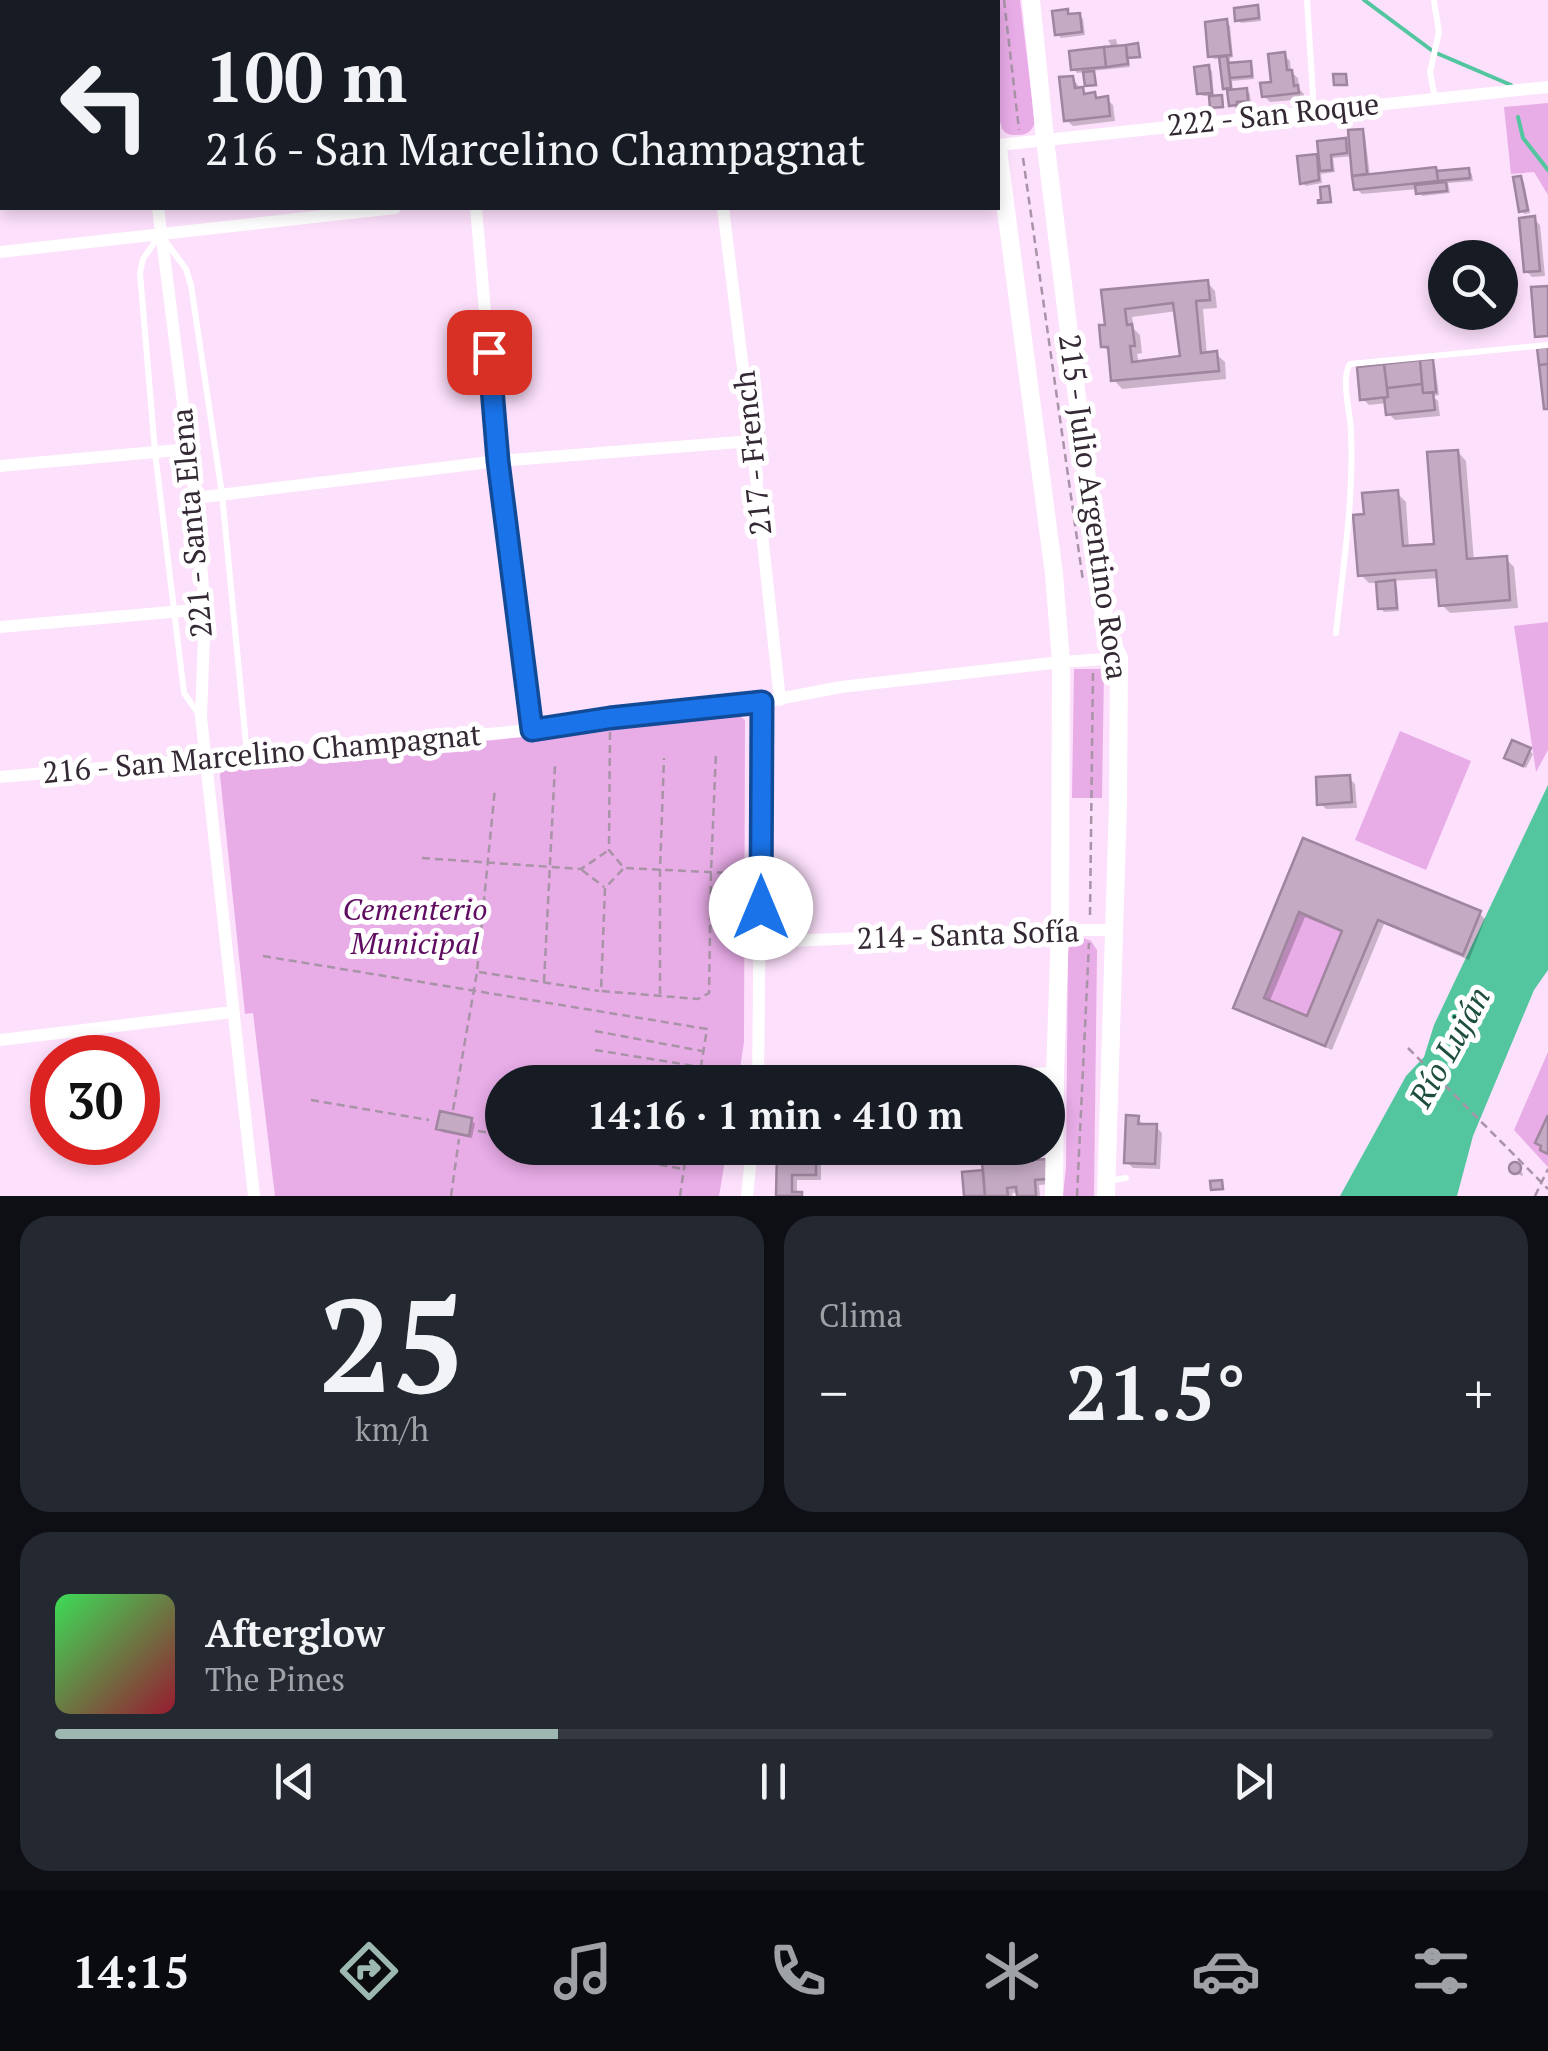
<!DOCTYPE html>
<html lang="es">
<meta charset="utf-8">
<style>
:root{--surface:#171b24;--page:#242831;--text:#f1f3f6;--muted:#9ea1a6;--line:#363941;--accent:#9cb8b1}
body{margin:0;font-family:"PT Serif",serif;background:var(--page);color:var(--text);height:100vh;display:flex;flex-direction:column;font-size:38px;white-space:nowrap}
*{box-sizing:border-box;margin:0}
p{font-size:32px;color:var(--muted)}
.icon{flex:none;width:55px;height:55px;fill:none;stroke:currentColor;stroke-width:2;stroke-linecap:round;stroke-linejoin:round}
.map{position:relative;height:1196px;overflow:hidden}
.panel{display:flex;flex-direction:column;gap:20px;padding:20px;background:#0d0f14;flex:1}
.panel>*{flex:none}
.guide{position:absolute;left:0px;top:0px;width:1000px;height:210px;box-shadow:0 5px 15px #0003;background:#171b24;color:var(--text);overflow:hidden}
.controls{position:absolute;left:1428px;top:240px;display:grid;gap:20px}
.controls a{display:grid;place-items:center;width:90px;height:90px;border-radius:50%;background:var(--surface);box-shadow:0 5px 15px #0003;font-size:50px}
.speed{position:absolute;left:30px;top:1035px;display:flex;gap:20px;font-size:50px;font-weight:700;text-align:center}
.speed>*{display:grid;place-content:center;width:130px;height:130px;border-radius:50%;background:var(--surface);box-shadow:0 5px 15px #0003;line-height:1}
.speed .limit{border:15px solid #d22;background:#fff;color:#111}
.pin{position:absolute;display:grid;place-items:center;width:85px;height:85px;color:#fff;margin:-42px;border-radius:20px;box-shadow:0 5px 15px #0006}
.me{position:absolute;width:110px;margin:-55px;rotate:0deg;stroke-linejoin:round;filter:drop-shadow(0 0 8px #0008)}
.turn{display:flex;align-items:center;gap:35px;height:210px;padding:0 40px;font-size:45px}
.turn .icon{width:130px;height:130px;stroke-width:2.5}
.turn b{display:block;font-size:70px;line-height:85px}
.big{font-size:75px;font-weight:700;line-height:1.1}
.panel .card{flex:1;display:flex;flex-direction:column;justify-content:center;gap:15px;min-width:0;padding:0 35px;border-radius:30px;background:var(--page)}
.panel .dial{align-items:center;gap:0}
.dial b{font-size:130px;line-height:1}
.song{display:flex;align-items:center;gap:30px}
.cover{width:120px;height:120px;border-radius:15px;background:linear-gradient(135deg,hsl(130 70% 55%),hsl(350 70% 35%))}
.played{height:10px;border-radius:5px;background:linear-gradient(90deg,var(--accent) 35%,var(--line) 35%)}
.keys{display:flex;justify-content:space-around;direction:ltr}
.heat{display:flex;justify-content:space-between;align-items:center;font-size:55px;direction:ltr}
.panel .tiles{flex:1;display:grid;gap:20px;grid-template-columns:1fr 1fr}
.card:last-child{grid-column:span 2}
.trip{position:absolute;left:485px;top:1065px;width:580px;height:100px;border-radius:50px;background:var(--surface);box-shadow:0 5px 15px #0003;font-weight:700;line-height:100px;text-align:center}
.dock{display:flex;height:160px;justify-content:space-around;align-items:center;background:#090b0e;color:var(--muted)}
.dock .icon{width:70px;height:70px}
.dock .selected{color:var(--accent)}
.dock b{font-size:45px;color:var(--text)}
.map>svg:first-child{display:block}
</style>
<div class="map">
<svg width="1548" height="1196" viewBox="0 0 1548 1196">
<rect width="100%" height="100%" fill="#fde0fc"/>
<!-- green -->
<path fill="#e8ace7" d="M986 0H1020L1035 123C1031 132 1027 135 1017 135 1011 135 1007 135 1003 130 994 116 998 24 998 2H987Z
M1548 103V195L1534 172 1511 174 1504 107Z
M1548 622V750L1536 772 1514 626Z
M1074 669H1104L1102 798H1072Z
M738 715 745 720 744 1042 738 1082H502V1148H727L719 1196H275L253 1013 245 1014 220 775 222 768Z
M1400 731 1471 761 1426 870 1355 840Z
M1299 912 1342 931 1307 1016 1264 998Z
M1083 938 1091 941 1097 950 1094 1196H1063L1066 1167 1068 949 1073 941Z
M1548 1052V1167L1514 1130Z"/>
<!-- water -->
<path fill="#53c6a0" d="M1548 785V970L1534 990 1473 1136 1457 1196H1340L1406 1076 1424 1057 1434 1025Z"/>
<!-- shadow -->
<path fill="#0003" fill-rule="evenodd" d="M1257 8 1260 11 1261 21 1241 23 1237 19Z
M1067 12 1071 16 1079 15 1083 19 1085 35 1061 38 1057 34Z
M1226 22 1230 26 1233 57 1230 58V65L1250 63 1253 67 1254 79 1232 81 1233 92 1246 90 1250 94 1251 103 1239 105V108H1235L1232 104 1230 92 1225 88 1222 58 1214 59 1211 56Z
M1116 39 1118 48 1138 47 1139 57 1129 58 1130 67 1091 71 1095 75V85L1086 72 1077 73 1074 69 1113 49 1108 40Z
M1284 55 1290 61 1291 72 1298 78 1299 89 1304 94V99L1270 102 1264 96 1274 85Z
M1208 68 1212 71 1214 98H1222L1223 107 1214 108 1211 96H1203L1200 93Z
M1072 78 1078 85 1079 90 1082 89 1089 96 1094 95 1099 100 1107 99 1113 105 1115 121 1073 126 1066 120Z
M1362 132 1365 135 1370 176 1436 170 1439 174 1468 171 1472 174 1473 181 1448 183 1450 193 1422 196 1418 189 1362 194 1356 188 1358 178 1355 175 1353 156 1333 158 1335 172 1321 174 1322 183 1306 186 1302 183 1300 158 1321 156 1345 140 1352 148Z
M1520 178 1524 182 1530 213 1524 214 1521 210Z
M1534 219 1540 225 1545 276 1532 277 1526 271Z
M1207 282 1215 291 1217 308 1203 309 1207 355 1216 354 1225 362 1226 379 1122 389 1114 380 1111 354 1103 346 1108 327 1104 292ZM1177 311 1183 358 1139 364 1137 354 1142 353 1140 335 1134 329 1132 317Z
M1432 361 1435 365 1439 395 1433 396 1438 401 1440 416 1395 420 1389 414 1387 403 1369 405 1363 399 1359 369Z
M1458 452 1466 461 1474 561 1506 559 1514 567 1518 608 1450 613 1442 605 1440 578 1392 581 1397 587 1399 611 1384 612 1380 608 1378 583H1369L1361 575 1367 517 1397 493 1406 502 1409 548 1437 546Z
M1529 750 1533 754 1526 768 1507 757Z
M1349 778 1355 784 1357 808 1326 809 1320 803Z
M1305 841 1479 913 1485 919 1469 960 1384 924 1332 1050 1242 1013 1236 1007ZM1305 917 1344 933 1308 1019 1269 1003Z
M1137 1118 1143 1124 1156 1127 1162 1133 1160 1169 1133 1168 1127 1162Z
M471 1120 475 1124 472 1138 442 1132 439 1128Z
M860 1148H880L881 1161H866L860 1155Z
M779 1151 815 1152 821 1158V1180H797V1194L802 1196H778Z
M999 1153 1005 1159V1164L1045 1162 1052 1184 1039 1185 1040 1196H1019V1192L1012 1193 1013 1196H966Z
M1516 1165 1523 1174 1522 1176 1512 1171 1511 1167Z"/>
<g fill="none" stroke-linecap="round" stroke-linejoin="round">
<!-- stream -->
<path stroke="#53c6a0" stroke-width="4" d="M1364 0 1434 52 1511 85
M1518 117 1523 138 1548 170"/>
</g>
<!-- building -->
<path fill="#c5aac4" stroke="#a0859f" stroke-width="2.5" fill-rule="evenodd" d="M1258 5 1259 18 1235 21 1234 8Z
M1068 9V14L1080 13 1082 32 1055 35 1052 11Z
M1227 19 1231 55 1208 57 1205 22Z
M1138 43 1140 57 1127 58 1126 45Z
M1126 45 1128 64 1106 67 1104 47Z
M1104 47 1106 67 1071 70 1069 51Z
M1285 52 1287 70H1292L1294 86 1298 85 1299 93 1262 97 1260 83 1271 82 1268 54Z
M1227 56 1231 88 1223 89 1219 57Z
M1251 61 1252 76 1230 78 1228 63Z
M1209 65 1212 93 1197 94 1194 67Z
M1094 71 1096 85 1085 86 1083 72Z
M1333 74H1346L1347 85H1334Z
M1073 76 1075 88 1083 87 1084 94 1095 92 1096 98 1108 96 1110 116 1064 121 1059 77Z
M1247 88 1248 101 1237 102V105L1229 106 1227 90Z
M1222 95 1223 107 1210 108 1209 96Z
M1363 129 1367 174 1352 176 1348 130Z
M1346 138 1347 153 1331 155 1332 170 1320 171 1317 141Z
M1317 154 1319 180 1300 184 1297 156Z
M1436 167 1438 181 1354 190 1352 176Z
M1469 168 1470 178 1438 181 1437 171Z
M1521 176 1528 210 1519 212 1513 177Z
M1446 182 1447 191 1416 194 1415 185Z
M1329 186 1331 202 1318 203V200L1321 199 1320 187Z
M1535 216 1540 271 1524 272 1519 218Z
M1208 280 1210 300 1196 301 1201 353 1217 351 1219 371 1111 381 1108 347H1101L1099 325H1105L1101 290ZM1173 303 1180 356 1132 362 1130 346H1135L1132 324 1127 325 1125 309Z
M1548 286V336L1535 337 1531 287Z
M1548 347V364L1539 365 1537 348Z
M1433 359 1436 392 1423 393 1420 360Z
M1420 360 1422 384 1387 388 1384 364Z
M1384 364 1388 397 1360 400 1357 367Z
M1548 364V409H1544L1539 365Z
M1422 384 1423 393 1433 392 1435 410 1386 415 1384 398 1388 397 1387 388Z
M1458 450 1467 559 1507 556 1510 600 1439 606 1436 570 1358 576 1353 515 1364 514 1362 493 1398 490 1403 546 1434 544 1427 452Z
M1395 580 1397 608 1378 609 1376 582Z
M1512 740 1531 748 1523 766 1504 758Z
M1350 775 1352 802 1317 805 1316 777Z
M1303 838 1481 911 1463 955 1378 920 1325 1046 1233 1008ZM1299 912 1342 931 1307 1016 1264 998Z
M440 1111 472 1118 469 1136 436 1129Z
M1126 1115 1139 1116 1138 1124H1157L1155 1164 1124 1163Z
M1548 1115V1154L1540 1150 1541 1146 1535 1143Z
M857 1148H876V1155L858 1156Z
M777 1149 816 1150V1175H792V1192H802V1196H776Z
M1000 1151 1001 1162 1046 1159 1047 1179 1035 1180 1036 1196H1017L1016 1187 1007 1188 1008 1196H985L981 1152Z
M1509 1168a6 6 0 1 1 12 0a6 6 0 1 1-12 0Z
M983 1170 985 1196H964L962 1172Z
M1222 1180 1223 1189 1211 1190 1210 1181Z"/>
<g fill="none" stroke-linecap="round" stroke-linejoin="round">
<!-- path -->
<path stroke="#a893a7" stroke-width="2.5" stroke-dasharray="8 5" stroke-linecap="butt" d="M1004 0 1019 130
M1023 158 1083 581
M610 732 609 850 624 868 605 888 601 991 698 999 709 993 711 872 716 752
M422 858 581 869 609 850
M626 868 748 874
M582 870 604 887
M1090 915 1093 673
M263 956 707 1029 700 1072
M479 972 599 991
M544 982 555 765
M660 994V870L664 758
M595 1031 702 1051
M1408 1048 1548 1189
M595 1050 701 1067 698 1082
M585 1082H588
M311 1100 429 1120
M453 1110 477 972 495 788
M478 1131 502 1135
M570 1148 683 1169
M451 1196 459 1139
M680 1196 687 1148
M1077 1196 1089 943
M1535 1196 1548 1169"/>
<!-- lane -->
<path stroke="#fff" stroke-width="6" d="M1307 0 1314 111
M1434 1 1439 32 1430 72 1435 98
M159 236 143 259 140 273 155 452 184 693 200 716
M166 242 186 269 191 285 222 494 247 754
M1336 633C1343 566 1354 500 1351 432 1351 414 1340 379 1350 364L1548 345
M1108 1181 1126 1178"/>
<!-- street -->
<path stroke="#fff" stroke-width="12" d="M135 0V2
M702 0V2
M776 2 794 0
M0 91H2
M998 145 1548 87
M158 208 195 498 205 609 201 717 254 1196
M476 208 498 461 532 730
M723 208 752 441 780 700
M0 252 395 208
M0 466 189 449
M195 498 498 461 752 441
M0 627 205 609
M0 777 532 730 611 719 762 702 841 687 1061 662 1119 658
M761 942 1060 930H1114
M0 1040 232 1012
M758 1082 762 702
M758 1082 1055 1073
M747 1196 752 1148"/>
<!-- secondary -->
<path stroke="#fff" stroke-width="18" d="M981 0V2
M1031 0 1045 139 1106 631 1119 658 1118 803 1106 1196
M998 149 1054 574 1061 662 1060 930 1055 1073 1054 1196"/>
</g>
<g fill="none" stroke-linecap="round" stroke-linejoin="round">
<!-- route casing -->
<g stroke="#114b97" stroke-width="25">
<path id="route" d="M489 352 498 461 532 730 610 718 762 702 761 908"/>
</g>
<!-- route -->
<use href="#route" stroke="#1a73e8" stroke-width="18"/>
</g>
<g text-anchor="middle" stroke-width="10" stroke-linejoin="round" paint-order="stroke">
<!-- street labels -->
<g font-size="30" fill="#342934" stroke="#fff">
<text transform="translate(1273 115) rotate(-6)" y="10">222 - San Roque</text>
<text transform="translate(753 453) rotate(-96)" y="10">217 - French</text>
<text transform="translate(1093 507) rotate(82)" y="10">215 - Julio Argentino Roca</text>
<text transform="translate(192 523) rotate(-95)" y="10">221 - Santa Elena</text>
<text transform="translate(262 754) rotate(-5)" y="10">216 - San Marcelino Champagnat</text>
<text transform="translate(968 935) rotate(-2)" y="10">214 - Santa Sofía</text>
</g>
<!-- park labels -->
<g font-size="30" font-style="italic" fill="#5f0c61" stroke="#fff">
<text x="415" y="920">Cementerio<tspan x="415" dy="34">Municipal</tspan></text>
</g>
<!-- water labels -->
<g font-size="32" font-style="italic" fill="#1d4e3e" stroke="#fff">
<text transform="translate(1450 1047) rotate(-61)" y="11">Río Luján</text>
</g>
</g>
</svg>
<div class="controls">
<a><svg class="icon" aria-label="search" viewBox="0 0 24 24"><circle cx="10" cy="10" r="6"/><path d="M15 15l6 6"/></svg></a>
</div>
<div class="speed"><div class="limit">30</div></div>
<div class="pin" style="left:489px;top:352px;background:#d93025"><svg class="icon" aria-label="arrive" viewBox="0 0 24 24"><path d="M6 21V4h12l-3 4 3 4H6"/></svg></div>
<svg class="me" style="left:761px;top:908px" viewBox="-20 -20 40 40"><circle r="19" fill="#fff"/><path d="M0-13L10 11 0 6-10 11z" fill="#1a73e8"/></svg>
<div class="trip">14:16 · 1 min · 410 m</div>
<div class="guide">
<div class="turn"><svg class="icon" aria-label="left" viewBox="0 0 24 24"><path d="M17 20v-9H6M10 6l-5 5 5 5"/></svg><div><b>100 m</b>216 - San Marcelino Champagnat</div></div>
</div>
</div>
<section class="panel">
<div class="tiles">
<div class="card dial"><b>25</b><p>km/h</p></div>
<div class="card"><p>Clima</p>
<div class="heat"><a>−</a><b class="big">21.5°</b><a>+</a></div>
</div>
<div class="card">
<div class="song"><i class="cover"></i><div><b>Afterglow</b><p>The Pines</p></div></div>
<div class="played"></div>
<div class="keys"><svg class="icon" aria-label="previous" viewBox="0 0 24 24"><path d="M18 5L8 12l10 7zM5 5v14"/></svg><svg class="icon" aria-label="pause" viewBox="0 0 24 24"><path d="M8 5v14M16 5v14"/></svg><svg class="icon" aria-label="next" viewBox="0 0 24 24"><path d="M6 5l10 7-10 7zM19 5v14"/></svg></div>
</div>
</div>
</section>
<nav class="dock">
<b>14:15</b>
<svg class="icon selected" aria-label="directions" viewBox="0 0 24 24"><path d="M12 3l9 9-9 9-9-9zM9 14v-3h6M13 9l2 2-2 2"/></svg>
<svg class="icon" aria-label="music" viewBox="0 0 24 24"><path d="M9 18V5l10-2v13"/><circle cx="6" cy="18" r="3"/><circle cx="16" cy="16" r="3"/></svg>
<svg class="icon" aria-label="phone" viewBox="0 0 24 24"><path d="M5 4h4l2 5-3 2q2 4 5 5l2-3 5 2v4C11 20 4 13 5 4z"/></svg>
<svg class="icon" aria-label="climate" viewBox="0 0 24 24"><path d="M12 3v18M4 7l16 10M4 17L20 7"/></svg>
<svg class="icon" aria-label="car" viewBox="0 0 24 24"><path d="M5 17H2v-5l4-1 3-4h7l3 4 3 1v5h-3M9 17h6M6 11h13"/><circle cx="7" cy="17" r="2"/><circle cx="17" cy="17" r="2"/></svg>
<svg class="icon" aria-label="filters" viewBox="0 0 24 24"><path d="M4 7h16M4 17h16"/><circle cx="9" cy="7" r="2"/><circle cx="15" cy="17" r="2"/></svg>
</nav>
